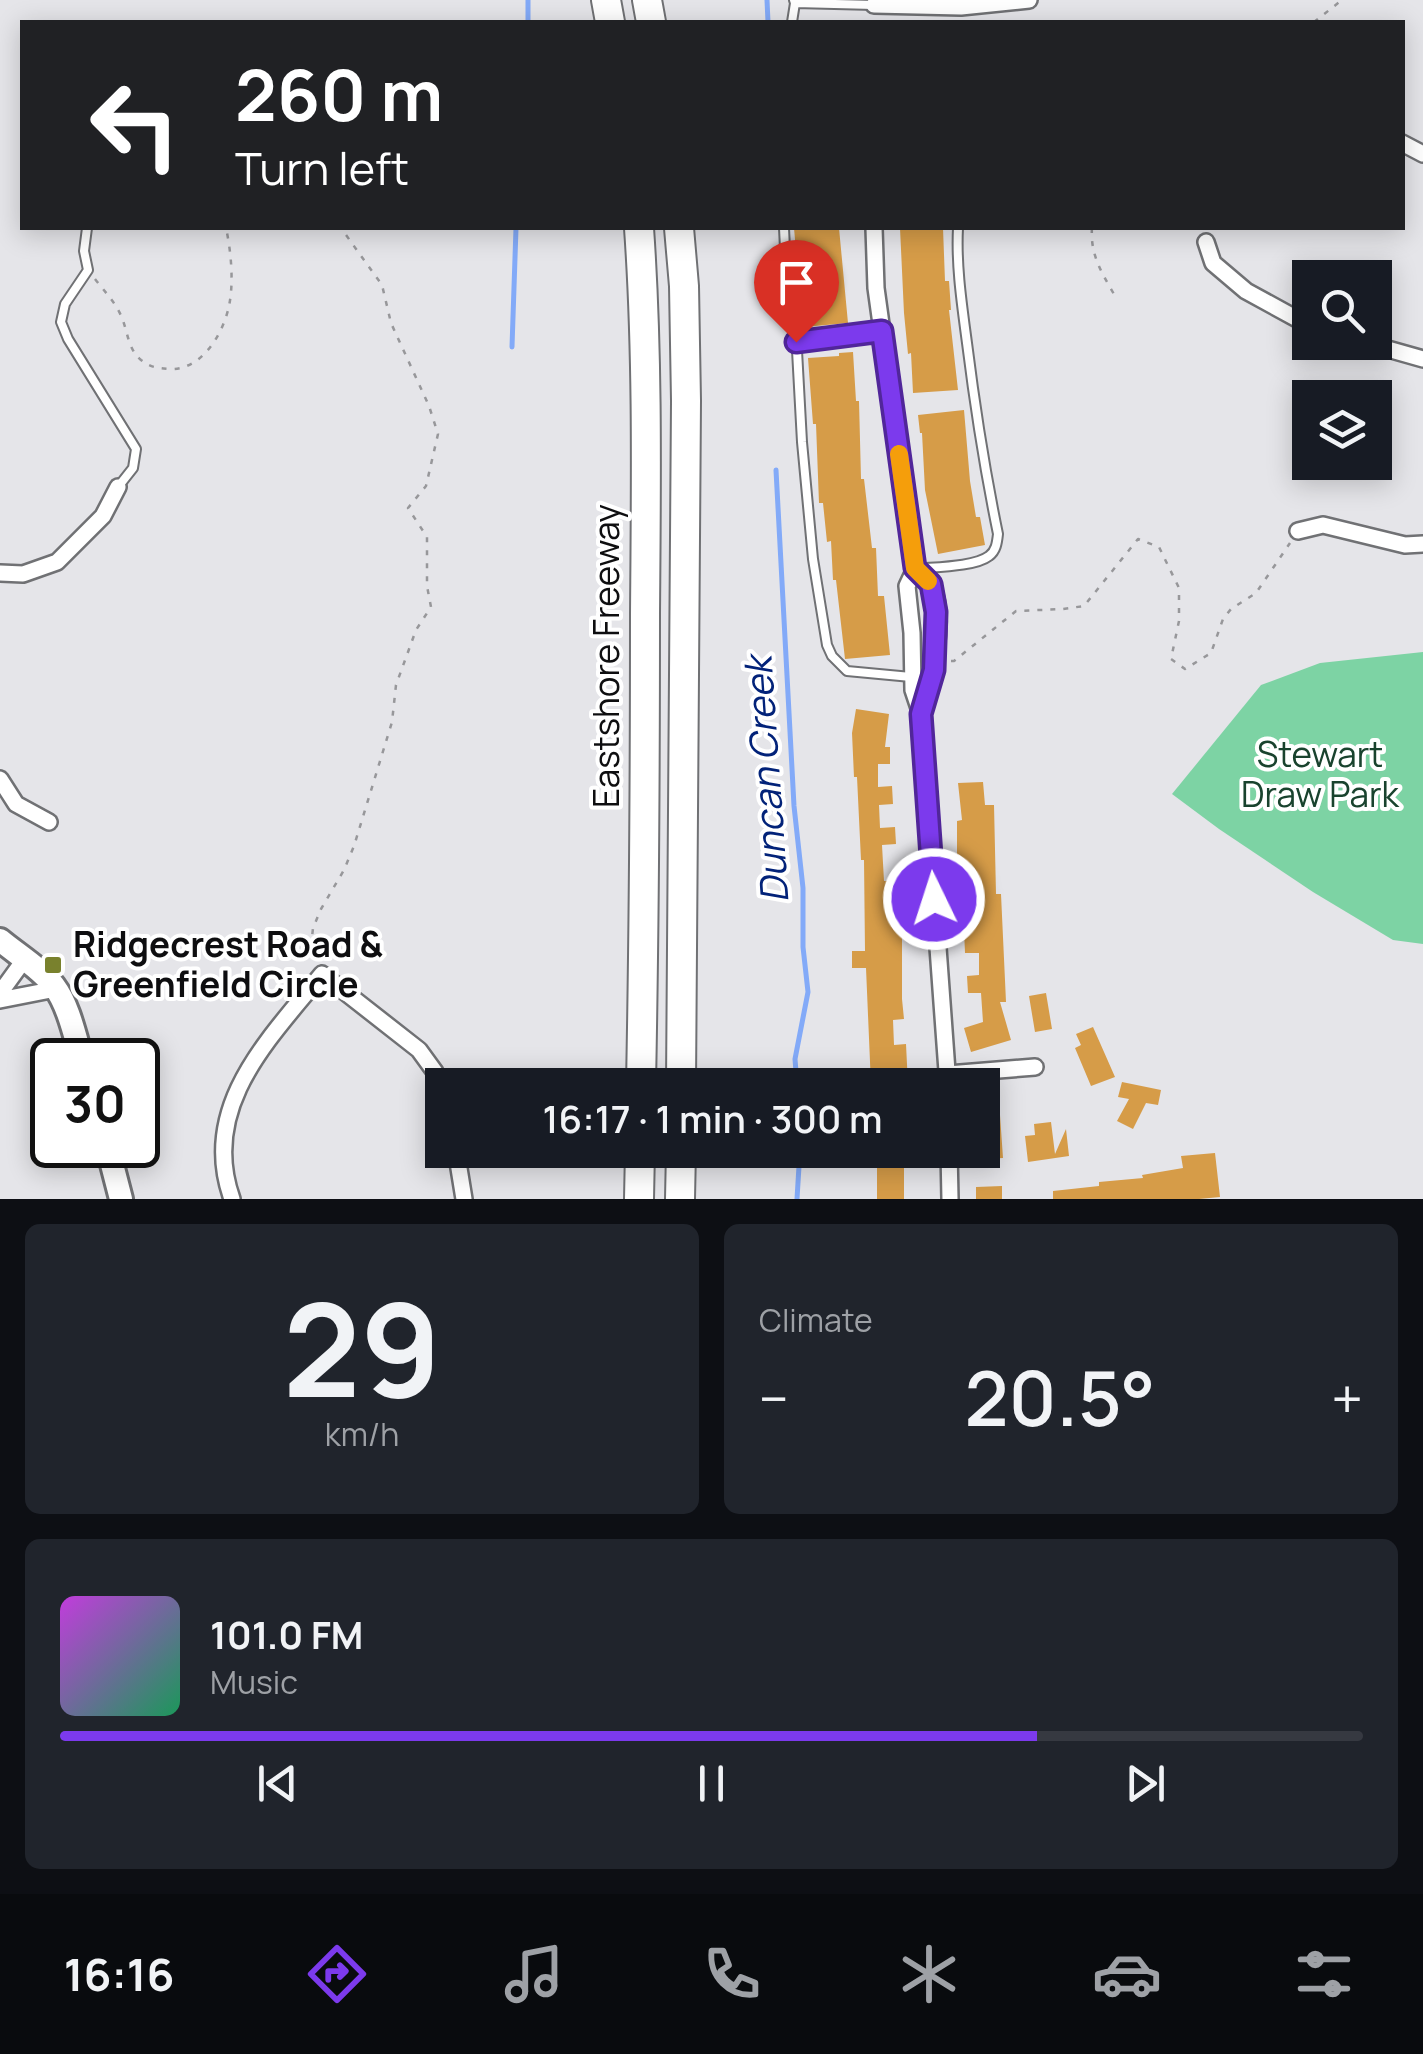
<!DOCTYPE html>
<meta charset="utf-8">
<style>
:root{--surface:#171b24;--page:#20242c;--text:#f1f3f6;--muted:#9ea1a6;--line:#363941;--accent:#7c3aed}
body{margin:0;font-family:Manrope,sans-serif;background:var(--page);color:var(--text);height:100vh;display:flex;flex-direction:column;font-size:38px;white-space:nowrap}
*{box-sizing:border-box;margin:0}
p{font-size:32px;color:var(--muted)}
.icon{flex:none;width:55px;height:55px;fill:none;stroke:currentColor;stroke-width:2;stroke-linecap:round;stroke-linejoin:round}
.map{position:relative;height:1199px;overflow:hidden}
.side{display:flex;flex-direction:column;gap:25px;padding:25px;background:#0d0f14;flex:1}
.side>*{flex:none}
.banner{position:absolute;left:20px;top:20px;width:1385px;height:210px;border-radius:0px;box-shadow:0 5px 25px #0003;background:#202124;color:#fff;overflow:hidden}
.controls{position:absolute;left:1292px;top:260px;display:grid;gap:20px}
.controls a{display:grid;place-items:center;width:100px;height:100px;border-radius:0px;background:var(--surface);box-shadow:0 5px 25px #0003;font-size:50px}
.speed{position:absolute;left:30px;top:1038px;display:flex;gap:20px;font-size:50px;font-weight:700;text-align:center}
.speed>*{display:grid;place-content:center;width:130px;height:130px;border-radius:50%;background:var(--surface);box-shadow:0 5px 25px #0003;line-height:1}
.speed .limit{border:5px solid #111;border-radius:15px;background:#fff;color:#111}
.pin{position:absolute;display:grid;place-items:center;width:85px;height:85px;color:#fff;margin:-102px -42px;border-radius:50% 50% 50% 0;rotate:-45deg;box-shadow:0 0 10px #0007}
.pin .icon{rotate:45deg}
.me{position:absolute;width:110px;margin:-55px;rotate:356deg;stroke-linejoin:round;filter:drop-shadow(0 0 8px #0008)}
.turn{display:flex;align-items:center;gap:35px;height:210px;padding:0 50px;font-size:45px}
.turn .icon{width:130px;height:130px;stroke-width:2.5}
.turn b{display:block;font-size:70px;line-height:85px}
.big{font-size:75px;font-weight:600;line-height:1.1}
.side .card{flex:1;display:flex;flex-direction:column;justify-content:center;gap:15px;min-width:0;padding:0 35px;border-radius:15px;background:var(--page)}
.side .dial{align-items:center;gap:0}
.dial b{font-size:130px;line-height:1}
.song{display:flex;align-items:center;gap:30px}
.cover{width:120px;height:120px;border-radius:15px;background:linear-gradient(135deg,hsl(290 70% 55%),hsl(150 70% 35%))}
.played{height:10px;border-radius:5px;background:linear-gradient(90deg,var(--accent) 75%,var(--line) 75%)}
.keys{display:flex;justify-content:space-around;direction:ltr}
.heat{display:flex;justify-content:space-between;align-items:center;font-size:55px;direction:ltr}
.side .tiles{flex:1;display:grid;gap:25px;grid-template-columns:1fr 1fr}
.card:last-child{grid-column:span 2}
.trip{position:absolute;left:425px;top:1068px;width:575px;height:100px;border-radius:0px;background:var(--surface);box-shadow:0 5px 25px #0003;font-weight:600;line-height:100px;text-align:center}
.dock{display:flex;height:160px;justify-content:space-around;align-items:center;background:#090b0e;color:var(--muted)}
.dock .icon{width:70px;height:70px}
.dock .active{color:var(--accent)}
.dock b{font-size:45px;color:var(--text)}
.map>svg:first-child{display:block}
</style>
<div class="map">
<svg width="1423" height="1199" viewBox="0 0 1423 1199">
<rect width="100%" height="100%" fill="#e5e5e9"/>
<!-- green -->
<path fill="#7dd3a4" d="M1423 652V944L1393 940 1313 892 1219 829 1172 794 1261 685 1320 663Z"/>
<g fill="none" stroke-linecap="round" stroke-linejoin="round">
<!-- stream -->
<path stroke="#83aaf8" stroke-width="5" d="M767 0 768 22
M528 22V0
M512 347 516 228
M776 470 794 806 803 888V947L808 992 795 1059 797 1085
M797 1199 800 1150"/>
</g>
<!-- building -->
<path fill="#d69c48" d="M794 228H839L848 323 804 327 801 290 797 291 794 262H797Z
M900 228H943L945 281H949L951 310H949L958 390 913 393 911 353 908 354 904 313Z
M853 352 856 401H859L861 479H864L872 548H876L878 596H884L890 655 845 659 836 580H833L831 541 827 542 823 503H819L816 424H813L808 358 839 356V353Z
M964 410 970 481 976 517H980L985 545 938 554 925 490 922 433H920L918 415Z
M856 709 889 714 885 747H890V764H878V787L892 786 893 804 879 805 880 828 895 827 896 844 882 845 884 881H899V899L889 898 888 921H902V999L904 1019 893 1020 894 1045 906 1044 908 1085H871L866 968H852V951H865L864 860H861L857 777H854L852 733Z
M983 782 985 805H994L996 894H1001L1006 1002H1000L1011 1040 971 1052 964 1028 983 1022 981 993H968L967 976 979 975V953H965L962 883H957V821L962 820 958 783Z
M1046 993 1052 1029 1035 1032 1029 996Z
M1093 1027 1115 1077 1091 1086 1075 1048 1081 1045 1076 1034Z
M1122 1082 1161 1090 1158 1105 1146 1103 1133 1129 1117 1121 1129 1099 1118 1097Z
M1000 1115 1003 1158 982 1159V1116Z
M1051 1122 1055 1154 1066 1129 1069 1156 1028 1162 1025 1136 1035 1135 1034 1124Z
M877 1150H913V1167H904V1199H877Z
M1215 1153 1220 1197 1199 1199H1053V1191L1099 1186V1182L1143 1178 1142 1175 1183 1168 1181 1156Z
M1002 1186V1199H976V1187Z"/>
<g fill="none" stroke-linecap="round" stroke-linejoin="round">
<!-- lane casing -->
<g stroke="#707174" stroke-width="12">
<path id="lane" d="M794 0 795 3 874 5
M792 22 795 3
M87 228 84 251 88 270 65 304 61 322 68 339 136 449 133 468 118 487
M784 228 787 290 796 332 802 442 813 559 827 645 832 656 847 671 911 677
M797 342 881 331
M915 569C933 567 975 567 989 556 996 551 997 543 998 534 985 471 975 407 967 343 962 305 956 266 958 228"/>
</g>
<!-- street casing -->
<g stroke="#707174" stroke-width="20">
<path id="street" d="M874 5 961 7 1029 0
M1402 143 1423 154
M874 228 876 288 915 569
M1206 242 1213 263 1246 291 1310 326
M1363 342 1423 359
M1298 531 1323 525 1405 545 1423 544
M0 573 23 574 57 562 103 516 118 487
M921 714C931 680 947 621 932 586 929 580 921 574 915 569L907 586 912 633 913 690 921 714 948 1085
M0 779 16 804 49 822
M0 993 24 960
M0 1000 56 989
M948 1074 1035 1067
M456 1150 464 1199
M949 1150 950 1199
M232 1199C199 1107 269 1039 322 974L419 1050 435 1072 442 1088"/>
</g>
<!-- secondary casing -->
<g stroke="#707174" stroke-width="28">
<path id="secondary" d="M0 940C18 955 40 968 54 986 69 1006 75 1037 82 1060
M107 1145 121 1199"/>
</g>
<!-- highway casing -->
<g stroke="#707174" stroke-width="32">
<path id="highway" d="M606 0 610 22
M647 0 651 22
M639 228C648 356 646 485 645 614 645 771 644 928 641 1085
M679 228 684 286 686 401 681 1085
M639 1199 640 1150
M680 1199 681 1150"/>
</g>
<!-- path -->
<path stroke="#97979a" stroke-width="2.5" stroke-dasharray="5 8" stroke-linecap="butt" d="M1314 22 1342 0
M1092 228C1090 255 1102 273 1115 296
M95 279C105 292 116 303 122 318 128 333 128 349 141 360 151 368 158 368 170 369 202 370 223 334 229 306 234 282 231 251 226 228
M951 661H954L1016 611 1063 609 1084 606 1138 539 1159 547 1179 588V621L1171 659 1185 669 1211 653 1223 619 1231 609 1256 593 1290 543
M316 959 311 947 313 928 321 909 344 870 354 846 392 722 396 685 416 630 431 607 427 586V537L408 508 426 486 438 434 429 406 391 323 382 285 341 228"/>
<!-- lane -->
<use href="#lane" stroke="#fff" stroke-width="8"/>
<!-- street -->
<use href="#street" stroke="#fff" stroke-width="15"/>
<!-- secondary -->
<use href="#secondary" stroke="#fff" stroke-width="22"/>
<!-- highway -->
<use href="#highway" stroke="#fff" stroke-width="28"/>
</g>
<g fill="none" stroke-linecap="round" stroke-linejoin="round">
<!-- route casing -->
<g stroke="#51269a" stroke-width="25">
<path id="route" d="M796 342 882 331 915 568 931 584 936 612 934 670 921 714 934 899"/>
</g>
<!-- route -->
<use href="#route" stroke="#7c3aed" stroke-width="18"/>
<!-- slow -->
<path stroke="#f59e0b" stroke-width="18" d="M899 454 915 568 928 581"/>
</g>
<!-- markers -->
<rect fill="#79812d" stroke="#fff" stroke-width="4" x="43" y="955" width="20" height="20" rx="5"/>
<g text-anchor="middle" stroke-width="8" stroke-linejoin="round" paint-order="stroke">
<!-- street labels -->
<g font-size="35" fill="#0e0e10" stroke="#fff">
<text transform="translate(607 656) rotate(-90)" y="12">Eastshore Freeway</text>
</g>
<!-- park labels -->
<g font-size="35" fill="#19432e" stroke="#fff">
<text x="1320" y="767">Stewart<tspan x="1320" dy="40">Draw Park</tspan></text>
</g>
<!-- poi labels -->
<g font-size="35" font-weight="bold" fill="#0e0e10" stroke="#fff" text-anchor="start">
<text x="73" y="957">Ridgecrest Road &amp;<tspan x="73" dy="40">Greenfield Circle</tspan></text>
</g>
<!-- water labels -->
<g font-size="38" font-style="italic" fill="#022279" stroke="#fff">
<text transform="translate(767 780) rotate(-94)" y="13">Duncan Creek</text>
</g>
</g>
</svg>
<div class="controls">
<a><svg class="icon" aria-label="search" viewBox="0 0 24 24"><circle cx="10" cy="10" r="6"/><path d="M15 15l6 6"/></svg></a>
<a><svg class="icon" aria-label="layers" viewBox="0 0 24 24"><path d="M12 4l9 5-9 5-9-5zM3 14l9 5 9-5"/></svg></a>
</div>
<div class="speed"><div class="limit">30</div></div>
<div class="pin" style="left:796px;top:342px;background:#d93025"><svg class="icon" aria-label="arrive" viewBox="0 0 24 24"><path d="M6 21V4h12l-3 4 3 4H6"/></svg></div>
<svg class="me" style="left:934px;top:899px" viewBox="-20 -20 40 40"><circle r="17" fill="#7c3aed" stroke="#fff" stroke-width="3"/><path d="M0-11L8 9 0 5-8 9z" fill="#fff"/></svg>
<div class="trip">16:17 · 1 min · 300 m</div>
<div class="banner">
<div class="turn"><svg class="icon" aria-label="left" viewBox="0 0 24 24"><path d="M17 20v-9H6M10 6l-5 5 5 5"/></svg><div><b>260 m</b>Turn left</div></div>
</div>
</div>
<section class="side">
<div class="tiles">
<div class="card dial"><b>29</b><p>km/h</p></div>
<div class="card"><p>Climate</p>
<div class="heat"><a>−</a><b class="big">20.5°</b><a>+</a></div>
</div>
<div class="card">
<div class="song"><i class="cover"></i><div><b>101.0 FM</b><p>Music</p></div></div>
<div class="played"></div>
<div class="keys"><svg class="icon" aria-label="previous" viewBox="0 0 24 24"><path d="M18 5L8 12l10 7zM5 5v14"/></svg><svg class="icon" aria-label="pause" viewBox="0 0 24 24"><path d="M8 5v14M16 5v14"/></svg><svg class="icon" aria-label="next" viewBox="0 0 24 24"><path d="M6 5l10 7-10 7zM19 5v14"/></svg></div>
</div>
</div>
</section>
<nav class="dock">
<b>16:16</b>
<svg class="icon active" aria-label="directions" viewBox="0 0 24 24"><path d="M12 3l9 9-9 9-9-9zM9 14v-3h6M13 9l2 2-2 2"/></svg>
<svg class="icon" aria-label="music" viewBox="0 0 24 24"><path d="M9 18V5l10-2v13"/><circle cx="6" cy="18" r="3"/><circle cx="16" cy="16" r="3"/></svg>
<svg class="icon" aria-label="phone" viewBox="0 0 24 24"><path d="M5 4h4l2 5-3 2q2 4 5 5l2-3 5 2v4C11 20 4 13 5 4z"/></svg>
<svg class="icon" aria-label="climate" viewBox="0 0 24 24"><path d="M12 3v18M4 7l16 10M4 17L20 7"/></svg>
<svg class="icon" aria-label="car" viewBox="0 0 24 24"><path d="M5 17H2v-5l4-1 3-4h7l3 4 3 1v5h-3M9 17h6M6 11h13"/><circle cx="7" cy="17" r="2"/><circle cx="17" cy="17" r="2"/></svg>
<svg class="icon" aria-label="filters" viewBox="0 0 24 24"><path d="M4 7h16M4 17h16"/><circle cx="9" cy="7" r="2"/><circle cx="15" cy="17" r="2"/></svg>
</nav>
